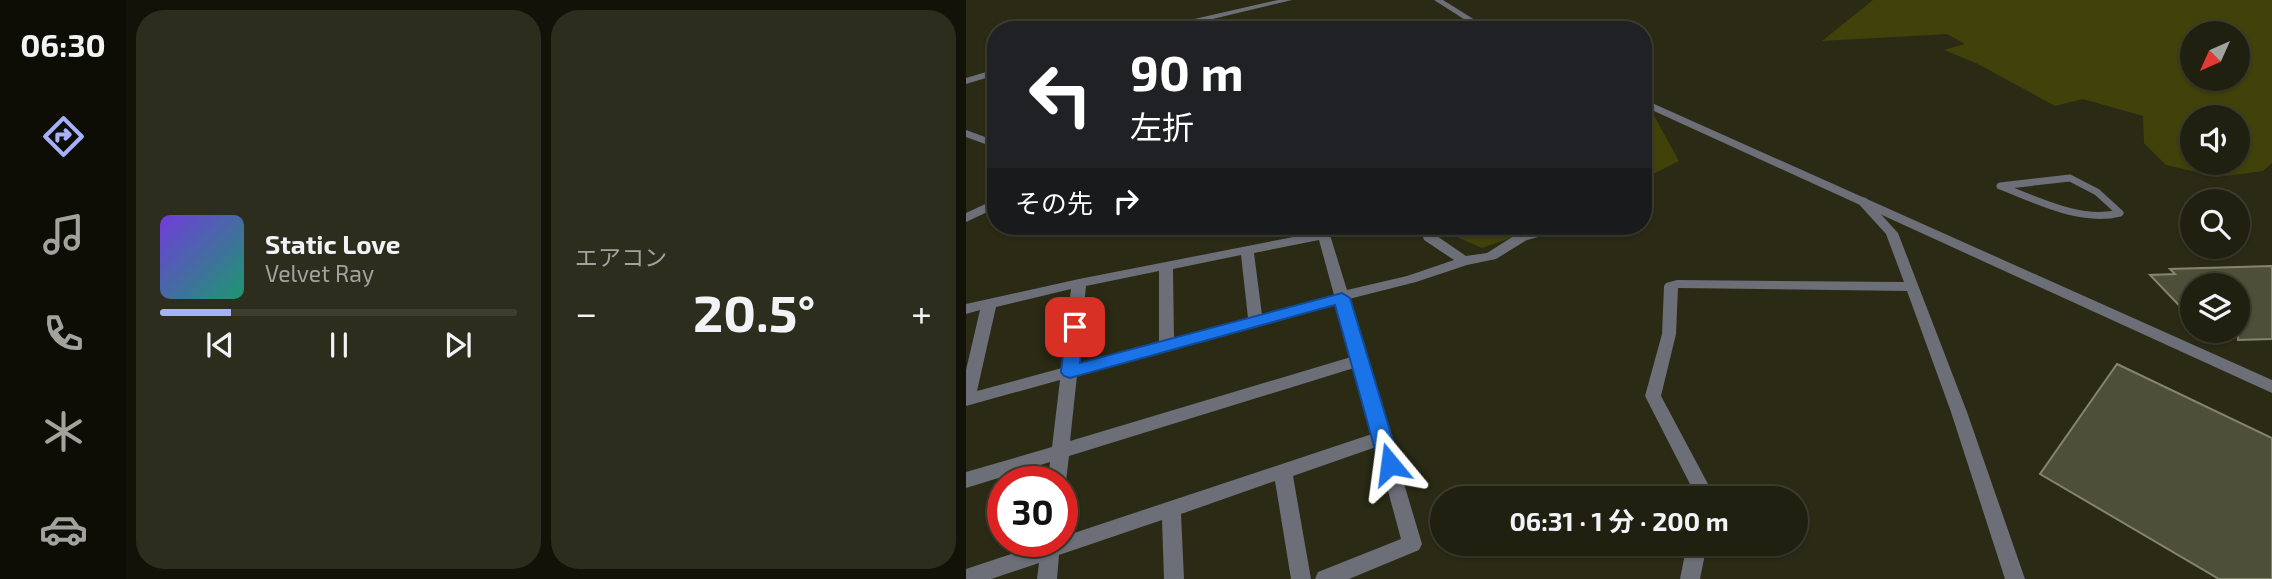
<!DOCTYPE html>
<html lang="ja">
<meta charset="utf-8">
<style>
:root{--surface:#202010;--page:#2d2d1e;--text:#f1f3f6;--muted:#a2a39f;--line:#3d3e30;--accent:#a5b1fc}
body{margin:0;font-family:"Exo 2","Noto Sans JP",sans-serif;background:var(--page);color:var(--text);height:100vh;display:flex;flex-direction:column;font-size:26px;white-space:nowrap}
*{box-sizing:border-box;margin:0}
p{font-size:23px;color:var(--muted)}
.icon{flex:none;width:38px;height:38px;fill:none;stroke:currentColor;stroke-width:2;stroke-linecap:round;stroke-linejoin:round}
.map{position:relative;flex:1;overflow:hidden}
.panel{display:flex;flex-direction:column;gap:10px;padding:10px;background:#121209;width:840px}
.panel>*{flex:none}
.banner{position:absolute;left:21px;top:21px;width:665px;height:214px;border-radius:28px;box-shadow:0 2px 5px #0004,0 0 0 2px var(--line);background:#202124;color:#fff;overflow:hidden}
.needle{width:46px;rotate:225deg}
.tools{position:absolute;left:1214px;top:21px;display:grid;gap:14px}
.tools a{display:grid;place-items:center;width:70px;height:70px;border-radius:50%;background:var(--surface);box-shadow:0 2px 5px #0004,0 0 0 2px var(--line);font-size:35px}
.speed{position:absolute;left:21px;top:466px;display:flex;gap:14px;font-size:35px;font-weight:700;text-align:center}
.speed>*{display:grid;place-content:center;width:91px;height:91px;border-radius:50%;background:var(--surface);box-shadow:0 2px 5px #0004,0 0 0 2px var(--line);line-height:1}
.speed .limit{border:10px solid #d22;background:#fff;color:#111}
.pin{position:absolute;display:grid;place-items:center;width:60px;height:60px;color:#fff;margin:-30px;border-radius:14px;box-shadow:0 4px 10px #0006}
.me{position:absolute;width:77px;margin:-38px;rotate:344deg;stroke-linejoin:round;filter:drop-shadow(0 0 5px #0008)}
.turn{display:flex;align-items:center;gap:24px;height:147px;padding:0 28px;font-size:32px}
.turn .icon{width:91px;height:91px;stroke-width:2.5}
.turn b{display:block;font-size:49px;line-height:60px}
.then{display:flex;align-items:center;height:66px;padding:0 28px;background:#0003;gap:14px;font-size:26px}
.big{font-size:52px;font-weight:700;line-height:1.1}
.panel .card{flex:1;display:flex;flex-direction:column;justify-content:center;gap:10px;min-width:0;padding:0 24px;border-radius:28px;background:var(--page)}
.song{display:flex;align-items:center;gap:21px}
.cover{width:84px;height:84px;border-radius:10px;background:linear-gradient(135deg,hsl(260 70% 55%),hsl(160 70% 35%))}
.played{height:7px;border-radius:4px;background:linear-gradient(90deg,var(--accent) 20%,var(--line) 20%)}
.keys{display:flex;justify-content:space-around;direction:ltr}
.heat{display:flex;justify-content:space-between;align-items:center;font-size:38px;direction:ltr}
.panel .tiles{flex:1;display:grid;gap:10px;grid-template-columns:repeat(2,1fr)}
.trip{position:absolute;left:464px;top:486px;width:378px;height:70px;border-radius:35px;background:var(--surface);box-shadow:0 2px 5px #0004,0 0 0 2px var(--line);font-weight:700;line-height:70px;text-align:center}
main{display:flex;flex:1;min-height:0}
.tab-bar{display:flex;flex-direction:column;width:126px;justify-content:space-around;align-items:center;background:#0d0d06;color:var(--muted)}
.tab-bar .icon{width:49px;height:49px}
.tab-bar .current{color:var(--accent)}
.tab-bar b{font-size:32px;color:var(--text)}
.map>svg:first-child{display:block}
</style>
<main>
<nav class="tab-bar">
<b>06:30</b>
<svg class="icon current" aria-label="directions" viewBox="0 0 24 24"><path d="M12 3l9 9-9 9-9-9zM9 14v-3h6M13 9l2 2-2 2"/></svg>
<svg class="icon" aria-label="music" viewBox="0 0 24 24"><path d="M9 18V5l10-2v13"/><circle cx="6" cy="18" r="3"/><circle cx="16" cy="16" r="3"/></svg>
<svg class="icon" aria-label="phone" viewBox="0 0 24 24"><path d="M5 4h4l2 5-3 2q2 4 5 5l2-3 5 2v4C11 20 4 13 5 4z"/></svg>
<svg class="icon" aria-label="climate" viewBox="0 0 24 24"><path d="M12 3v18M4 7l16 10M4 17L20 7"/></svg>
<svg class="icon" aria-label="car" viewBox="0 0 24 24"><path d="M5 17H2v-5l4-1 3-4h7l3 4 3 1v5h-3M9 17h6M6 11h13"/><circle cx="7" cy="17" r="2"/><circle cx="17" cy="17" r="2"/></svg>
</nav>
<section class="panel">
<div class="tiles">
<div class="card">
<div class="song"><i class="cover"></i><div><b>Static Love</b><p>Velvet Ray</p></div></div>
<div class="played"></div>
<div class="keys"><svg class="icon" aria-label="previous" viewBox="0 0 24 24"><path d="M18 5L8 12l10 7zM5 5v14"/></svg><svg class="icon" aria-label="pause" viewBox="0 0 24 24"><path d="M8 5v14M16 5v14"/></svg><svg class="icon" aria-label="next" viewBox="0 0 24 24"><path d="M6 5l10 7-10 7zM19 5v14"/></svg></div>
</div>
<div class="card"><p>エアコン</p>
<div class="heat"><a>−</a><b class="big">20.5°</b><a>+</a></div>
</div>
</div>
</section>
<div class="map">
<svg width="1306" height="579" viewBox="0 0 1306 579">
<rect width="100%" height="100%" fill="#2a2a15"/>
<!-- green -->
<path fill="#41410a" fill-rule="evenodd" d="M907 0H1306V163L1297 171 1252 177 1200 165 1178 143 1177 116 1117 99 1089 106 1012 64 978 50 999 44 981 34 856 41ZM1227 33H1272V79H1227ZM1227 117H1272V163H1227Z
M677 108 686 112 713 161 677 179Z
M465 226H578L516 248Z"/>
<!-- building -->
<path fill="#4e4f38" stroke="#83856c" stroke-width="2" d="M1306 266V339L1272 340V285H1227V320L1184 275 1209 274 1204 269Z
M1151 364 1306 438V579H1253L1074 474Z"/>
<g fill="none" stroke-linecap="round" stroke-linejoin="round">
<!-- service -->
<path stroke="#6c6e78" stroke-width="7" d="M1104 178 1131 192 1154 213C1114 223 1071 200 1034 186Z"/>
<!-- minor -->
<path fill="#6c6e78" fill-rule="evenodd" d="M0 130 30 141V148L0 137Z
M896 197 900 198 932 233 1001 412 1059 579H1039L985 412 941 291 712 288 710 334 695 396 742 484 745 499H727L724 484 679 396 696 334 698 286 700 283 711 280 938 282 920 234 890 201Z
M30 199V208L0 222V213Z
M585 226H605L603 229 561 240 530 259 501 265 450 282 383 299 456 544 453 550 383 579H349L352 572 435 539 410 447 327 476 345 579H325L309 481 215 514 218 579H198L196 520 93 555 91 579H71L73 563 25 579H0V569L75 544 76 541H96V537L406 434 388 368 103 456 100 481 96 487V481H82L84 462 0 488V472L86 447 94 380 0 406V370L14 310 0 314V304L113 279 358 231 364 235 381 290 441 276 488 260 458 240 457 237 458 234H468L500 256 521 253 551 234ZM353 240 368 295 296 315 288 253ZM275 255 282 318 208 338 207 269ZM193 271V342L112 364 120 286ZM105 289 96 368 11 391 30 307ZM371 304 385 357 104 441 111 376Z
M721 544H741L734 579H714Z"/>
<!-- tertiary -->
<path fill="#6c6e78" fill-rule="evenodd" d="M312 0H326L201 30H165L199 21H202V25Z
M468 0H477L525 30H515Z
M30 69V75L0 84V78Z
M677 99 1306 380V393L677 106Z"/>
</g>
<!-- route -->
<path fill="#1a73e8" stroke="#114b97" stroke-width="2" d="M376 293 384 298 434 464 431 470 424 473 416 470 413 464 369 305 104 378 98 376 95 372 100 327 109 322 117 327 114 363Z"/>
</svg>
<div class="tools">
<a><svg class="needle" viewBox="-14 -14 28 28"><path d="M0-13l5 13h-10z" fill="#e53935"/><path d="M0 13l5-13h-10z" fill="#a2a39f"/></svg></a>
<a><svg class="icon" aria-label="sound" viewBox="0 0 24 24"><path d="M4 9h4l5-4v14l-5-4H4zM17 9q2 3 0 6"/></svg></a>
<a><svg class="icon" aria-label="search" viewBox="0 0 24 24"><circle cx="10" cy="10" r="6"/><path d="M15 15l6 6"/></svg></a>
<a><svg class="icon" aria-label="layers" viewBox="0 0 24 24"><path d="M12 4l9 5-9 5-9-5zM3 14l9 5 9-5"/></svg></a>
</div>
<div class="speed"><div class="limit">30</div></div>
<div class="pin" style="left:109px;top:327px;background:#d93025"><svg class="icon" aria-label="arrive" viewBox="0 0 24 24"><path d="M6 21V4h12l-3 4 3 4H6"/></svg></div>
<svg class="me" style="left:424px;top:464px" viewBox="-20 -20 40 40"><path d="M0-17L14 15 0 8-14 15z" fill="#1a73e8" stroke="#fff" stroke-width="4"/></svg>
<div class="trip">06:31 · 1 分 · 200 m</div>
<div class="banner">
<div class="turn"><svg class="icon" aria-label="left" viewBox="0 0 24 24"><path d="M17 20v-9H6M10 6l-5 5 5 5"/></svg><div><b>90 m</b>左折</div></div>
<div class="then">その先<svg class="icon" aria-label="right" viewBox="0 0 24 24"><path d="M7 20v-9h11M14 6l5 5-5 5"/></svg></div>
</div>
</div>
</main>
